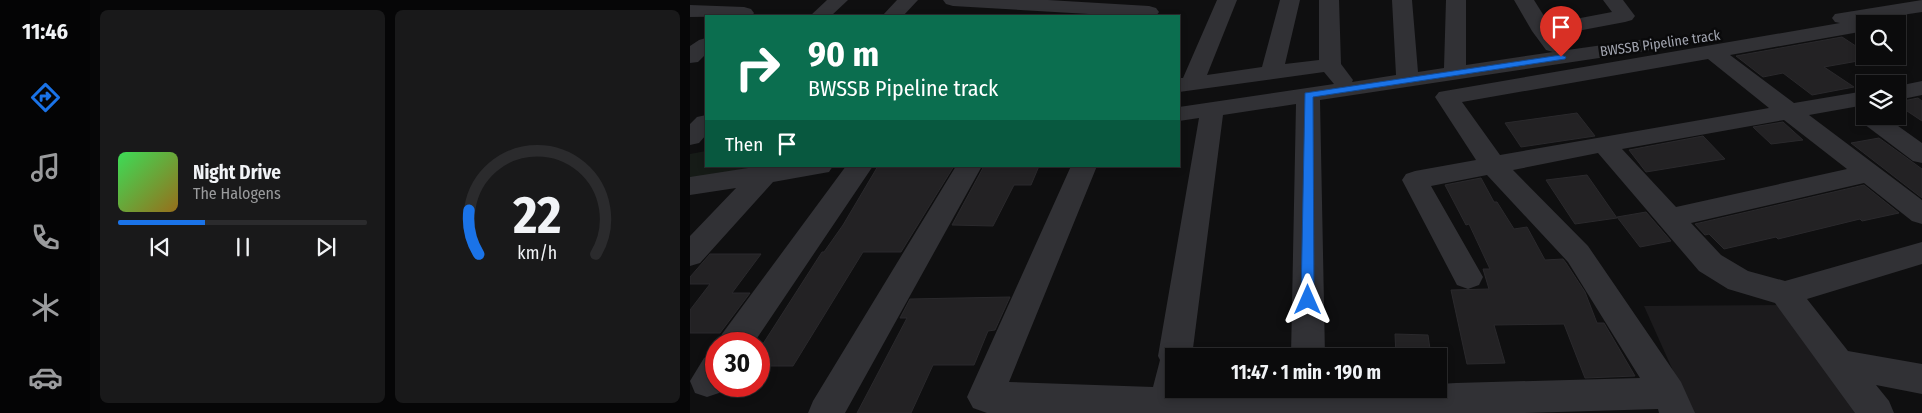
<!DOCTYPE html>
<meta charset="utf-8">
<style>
:root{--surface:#0b0b0c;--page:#19191a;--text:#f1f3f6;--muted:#9a9b9d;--line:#2b2b2d;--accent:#1a73e8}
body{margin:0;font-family:"Fira Sans Condensed",sans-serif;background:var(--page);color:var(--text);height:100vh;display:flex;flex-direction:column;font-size:19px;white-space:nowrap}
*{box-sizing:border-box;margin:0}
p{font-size:16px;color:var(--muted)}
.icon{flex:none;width:28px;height:28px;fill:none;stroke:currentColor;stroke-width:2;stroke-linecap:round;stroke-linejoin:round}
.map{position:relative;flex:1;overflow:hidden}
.drawer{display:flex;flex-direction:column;gap:10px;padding:10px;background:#060607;width:600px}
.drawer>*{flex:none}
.top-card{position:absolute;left:15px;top:15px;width:475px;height:152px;border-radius:0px;box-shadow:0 2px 8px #0003,0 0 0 1px var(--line);background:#0b6e4f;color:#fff;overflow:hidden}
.fabs{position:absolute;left:1166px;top:15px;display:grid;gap:10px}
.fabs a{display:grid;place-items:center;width:50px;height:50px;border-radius:0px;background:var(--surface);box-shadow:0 2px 8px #0003,0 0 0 1px var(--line);font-size:25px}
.speed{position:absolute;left:15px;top:332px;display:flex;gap:10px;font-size:25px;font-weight:700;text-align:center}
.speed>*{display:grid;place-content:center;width:65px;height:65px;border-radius:50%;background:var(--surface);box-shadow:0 2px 8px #0003,0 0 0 1px var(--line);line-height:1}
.speed .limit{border:8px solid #d22;background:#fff;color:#111}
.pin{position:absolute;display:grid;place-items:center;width:42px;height:42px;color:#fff;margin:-51px -21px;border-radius:50% 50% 50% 0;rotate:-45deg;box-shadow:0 0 5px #0007}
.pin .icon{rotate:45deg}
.me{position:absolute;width:55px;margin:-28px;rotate:0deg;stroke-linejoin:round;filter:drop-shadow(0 0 4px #0008)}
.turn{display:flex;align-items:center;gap:18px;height:105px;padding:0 20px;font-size:22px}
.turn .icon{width:65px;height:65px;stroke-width:2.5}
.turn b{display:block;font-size:35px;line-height:42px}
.then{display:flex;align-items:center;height:48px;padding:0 20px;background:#0003;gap:10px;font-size:19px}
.drawer .widget{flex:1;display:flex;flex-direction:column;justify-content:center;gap:8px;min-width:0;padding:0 18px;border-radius:8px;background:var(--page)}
.drawer .dial{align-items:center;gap:0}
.dial svg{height:130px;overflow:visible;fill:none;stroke:var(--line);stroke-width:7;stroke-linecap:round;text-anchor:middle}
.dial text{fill:var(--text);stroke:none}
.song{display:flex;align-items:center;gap:15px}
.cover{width:60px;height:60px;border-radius:8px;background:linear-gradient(135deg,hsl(130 70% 55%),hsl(40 70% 35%))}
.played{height:5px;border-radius:2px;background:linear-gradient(90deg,var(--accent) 35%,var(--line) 35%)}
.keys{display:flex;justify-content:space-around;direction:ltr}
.drawer .tiles{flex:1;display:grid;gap:10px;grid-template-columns:repeat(2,1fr)}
.trip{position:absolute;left:475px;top:348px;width:282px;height:50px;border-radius:0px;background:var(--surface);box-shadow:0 2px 8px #0003,0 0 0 1px var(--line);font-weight:700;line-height:50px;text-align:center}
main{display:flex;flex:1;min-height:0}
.tab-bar{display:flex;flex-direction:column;width:90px;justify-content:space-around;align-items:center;background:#040405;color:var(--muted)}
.tab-bar .icon{width:35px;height:35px}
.tab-bar .current{color:var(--accent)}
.tab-bar b{font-size:22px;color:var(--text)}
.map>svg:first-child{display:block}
</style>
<main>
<nav class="tab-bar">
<b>11:46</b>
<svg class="icon current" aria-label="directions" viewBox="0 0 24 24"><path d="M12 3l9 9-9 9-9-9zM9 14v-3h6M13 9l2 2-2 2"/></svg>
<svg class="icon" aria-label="music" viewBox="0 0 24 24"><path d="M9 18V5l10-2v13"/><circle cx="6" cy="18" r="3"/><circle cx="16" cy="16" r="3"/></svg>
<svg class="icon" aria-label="phone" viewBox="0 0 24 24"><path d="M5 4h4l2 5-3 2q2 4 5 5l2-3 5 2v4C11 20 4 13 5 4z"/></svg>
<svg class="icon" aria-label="climate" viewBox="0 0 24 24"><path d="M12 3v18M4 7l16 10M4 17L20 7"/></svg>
<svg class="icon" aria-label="car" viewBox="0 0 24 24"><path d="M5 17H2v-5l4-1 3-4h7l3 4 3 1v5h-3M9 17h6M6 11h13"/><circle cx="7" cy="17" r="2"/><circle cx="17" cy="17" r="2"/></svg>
</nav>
<section class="drawer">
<div class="tiles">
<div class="widget">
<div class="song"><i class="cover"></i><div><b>Night Drive</b><p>The Halogens</p></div></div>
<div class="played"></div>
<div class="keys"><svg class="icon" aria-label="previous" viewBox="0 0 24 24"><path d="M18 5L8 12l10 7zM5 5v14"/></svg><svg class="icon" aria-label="pause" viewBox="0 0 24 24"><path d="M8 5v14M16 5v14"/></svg><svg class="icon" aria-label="next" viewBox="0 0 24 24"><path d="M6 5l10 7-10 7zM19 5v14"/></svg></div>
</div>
<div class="widget dial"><svg viewBox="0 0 100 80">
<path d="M14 69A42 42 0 1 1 86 69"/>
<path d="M14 69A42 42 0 0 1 8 42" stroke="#1a73e8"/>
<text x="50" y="56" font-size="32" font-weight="700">22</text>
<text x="50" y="72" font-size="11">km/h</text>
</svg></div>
</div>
</section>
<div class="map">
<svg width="1232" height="413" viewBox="0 0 1232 413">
<rect width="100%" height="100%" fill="#0f0f10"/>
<!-- built -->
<path fill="#1c1b1d" d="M1091 305 1166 413H1002L954 306Z"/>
<!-- green -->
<path fill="#161b17" d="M16 151V166H88L0 178V154Z"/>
<!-- building -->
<path fill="#232224" stroke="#2a292c" d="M1152 37 1175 52V56L1185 58 1134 67 1164 87 1122 95 1093 73 1073 77 1046 56Z
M1228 98 1232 101V121L1208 105V102Z
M887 113 905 136 831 147 815 123Z
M1093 122 1113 140 1081 144 1063 127Z
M1013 136 1035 159 956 172 939 150Z
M1189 138 1232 169V198L1161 143Z
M188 166H264L211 252H173L103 366H69V350L132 252H134L153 225Z
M294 166H349L341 185H324L303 226 262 225Z
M897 175 927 218 885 224 856 180Z
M791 178 804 202H807L824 229 837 227 855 260 873 259 876 263 895 292 907 323H914L945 376 895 378 874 324 804 325 815 363 777 364 761 290 799 289 793 269H800L779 224 776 225 755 185Z
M1174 185 1209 213 1172 221 1170 219 1088 239 1086 237 1034 249 1019 234 1015 235 1005 224Z
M956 212 981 241 950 247 927 217Z
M20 254H71L42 293H60L30 333H0V310L20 284H0V277Z
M320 297 305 330 298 331 284 365H243L221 413H167L217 318H210L220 299Z
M705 334 738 335 741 356H706Z"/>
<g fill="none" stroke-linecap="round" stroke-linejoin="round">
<!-- minor -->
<path fill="#313135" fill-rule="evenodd" d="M137 0H158L141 16H120Z
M207 0H228L213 16H192Z
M253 0H358L459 6 466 8 469 12 466 16H433L263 6 256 4Z
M527 0H547L517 75 572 67 590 0H610L595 64 629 60V0H649L651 64 663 80 662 82 706 75 702 0H722L728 72 754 68 756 0H776V65L863 52 856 50 842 31 824 0H844L859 24 922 12 913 0H933L945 16 942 20 935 22 866 35 873 46 870 50 863 52 956 39 963 41 966 45 963 49 956 51 630 100 635 356H601L606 104 533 115 502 356H484V389L617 392 667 389H749V384L766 383 950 378 878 262 797 175 741 186 793 277 789 285 778 289 767 285 712 180 716 174 725 171 786 160 745 97 749 92 1150 23 1145 22 1142 18 1145 14 1232 0V12L1179 20 1184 24H1175V31L1040 55 1104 103 1175 91V105L1119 115 1232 200V224L1222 221 1174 183 1001 223 1031 255 1058 271 1095 281 1232 242V264L1117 299 1158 351 1232 364V394L1186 385 1199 401 1204 413H1165L1085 303 1038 289 1009 271 908 153 823 170 898 246 991 382 1005 413H969L968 409 835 413H297L283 408 277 397 381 166H407L319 382 463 387 470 360 468 356 509 118 489 121V107L644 84 634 72 489 92V78H493ZM1018 59 1079 108 810 155 772 102ZM1094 120 1157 169 986 207 932 149Z
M0 5 54 7 61 9 64 13 62 16 0 17Z
M16 38V54L8 62 0 63V46L9 40Z
M1232 81V95L1208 100V86Z
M1175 109V116H1194L1232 143V163L1223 161 1170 121 1166 116 1170 111Z
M16 115V135L9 143 0 145V124L7 117Z
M71 166H143L139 172 83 182 10 263 0 266V236L46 188 0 195V177Z
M156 166H183L63 344H28L32 334Z
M266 166H292L155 413H118L123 401Z
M26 354V386H34L29 393 17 397 5 393 0 381 14 358Z"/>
</g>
<!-- route -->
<path fill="#1a73e8" stroke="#114b97" d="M871 55 876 57 875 59 623 97 624 300 622 304 618 305 613 304 611 300 615 93Z"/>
<g text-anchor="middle" stroke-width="5" stroke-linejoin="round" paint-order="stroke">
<!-- far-street labels -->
<g font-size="14" fill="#a2a5b0" stroke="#0a0a0b">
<text transform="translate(970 43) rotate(-8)" y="5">BWSSB Pipeline track</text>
</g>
</g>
</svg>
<div class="fabs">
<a><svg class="icon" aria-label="search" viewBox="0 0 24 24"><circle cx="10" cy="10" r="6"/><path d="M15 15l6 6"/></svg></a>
<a><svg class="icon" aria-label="layers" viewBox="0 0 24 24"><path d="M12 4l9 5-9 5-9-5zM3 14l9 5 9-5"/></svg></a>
</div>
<div class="speed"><div class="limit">30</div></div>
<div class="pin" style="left:871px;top:57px;background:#d93025"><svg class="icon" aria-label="arrive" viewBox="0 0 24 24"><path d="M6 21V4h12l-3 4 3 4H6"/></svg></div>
<svg class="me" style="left:618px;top:300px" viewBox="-20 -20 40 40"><path d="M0-17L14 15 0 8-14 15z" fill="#1a73e8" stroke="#fff" stroke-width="4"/></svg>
<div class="trip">11:47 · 1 min · 190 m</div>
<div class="top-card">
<div class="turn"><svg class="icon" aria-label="right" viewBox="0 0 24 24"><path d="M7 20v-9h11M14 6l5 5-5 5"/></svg><div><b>90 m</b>BWSSB Pipeline track</div></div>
<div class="then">Then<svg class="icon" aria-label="arrive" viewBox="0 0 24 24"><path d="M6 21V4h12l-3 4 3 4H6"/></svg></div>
</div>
</div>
</main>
